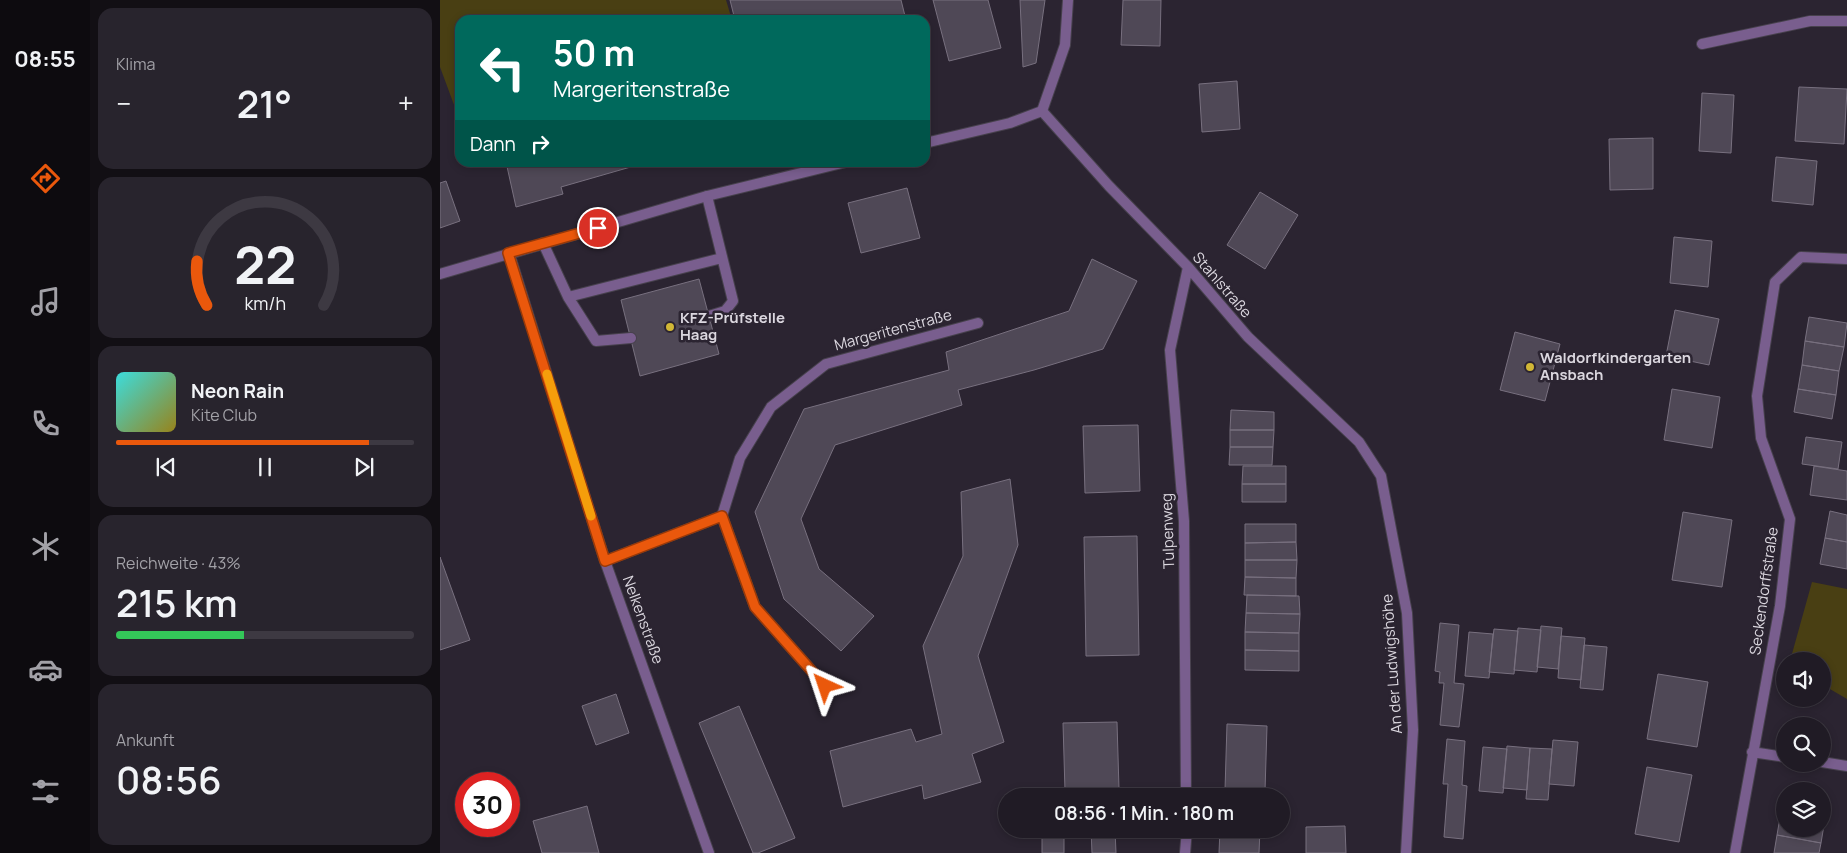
<!DOCTYPE html>
<html lang="de">
<meta charset="utf-8">
<style>
:root{--surface:#201b25;--page:#28242d;--text:#f1f3f6;--muted:#a2a1a7;--line:#3d3942;--accent:#ea580c}
body{margin:0;font-family:Manrope,sans-serif;background:var(--page);color:var(--text);height:100vh;display:flex;flex-direction:column;font-size:19px;white-space:nowrap}
*{box-sizing:border-box;margin:0}
p{font-size:16px;color:var(--muted)}
.icon{flex:none;width:28px;height:28px;fill:none;stroke:currentColor;stroke-width:2;stroke-linecap:round;stroke-linejoin:round}
.map{position:relative;flex:1;overflow:hidden}
.details{display:flex;flex-direction:column;gap:8px;padding:8px;background:#120f14;width:350px}
.details>*{flex:none}
.top-card{position:absolute;left:15px;top:15px;width:475px;height:152px;border-radius:15px;box-shadow:0 2px 8px #0003,0 0 0 1px var(--line);background:#00695c;color:#fff;overflow:hidden}
.controls{position:absolute;left:1336px;top:652px;display:grid;gap:10px}
.controls a{display:grid;place-items:center;width:55px;height:55px;border-radius:50%;background:var(--surface);box-shadow:0 2px 8px #0003,0 0 0 1px var(--line);font-size:25px}
.speed{position:absolute;left:15px;top:772px;display:flex;gap:10px;font-size:25px;font-weight:700;text-align:center}
.speed>*{display:grid;place-content:center;width:65px;height:65px;border-radius:50%;background:var(--surface);box-shadow:0 2px 8px #0003,0 0 0 1px var(--line);line-height:1}
.speed .limit{border:8px solid #d22;background:#fff;color:#111}
.pin{position:absolute;display:grid;place-items:center;width:42px;height:42px;color:#fff;margin:-21px;border:2px solid #fff;border-radius:50%;box-shadow:0 1px 5px #0007}
.me{position:absolute;width:55px;margin:-28px;rotate:318deg;stroke-linejoin:round;filter:drop-shadow(0 0 4px #0008)}
.turn{display:flex;align-items:center;gap:18px;height:105px;padding:0 15px;font-size:22px}
.turn .icon{width:65px;height:65px;stroke-width:2.5}
.turn b{display:block;font-size:35px;line-height:42px}
.then{display:flex;align-items:center;height:48px;padding:0 15px;background:#0003;gap:10px;font-size:19px}
.big{font-size:38px;font-weight:600;line-height:1.1}
.details .widget{flex:1;display:flex;flex-direction:column;justify-content:center;gap:8px;min-width:0;padding:0 18px;border-radius:15px;background:var(--page)}
.details .dial{align-items:center;gap:0}
.dial svg{height:130px;overflow:visible;fill:none;stroke:var(--line);stroke-width:7;stroke-linecap:round;text-anchor:middle}
.dial text{fill:var(--text);stroke:none}
.song{display:flex;align-items:center;gap:15px}
.cover{width:60px;height:60px;border-radius:8px;background:linear-gradient(135deg,hsl(180 70% 55%),hsl(50 70% 35%))}
.played{height:5px;border-radius:2px;background:linear-gradient(90deg,var(--accent) 85%,var(--line) 85%)}
.keys{display:flex;justify-content:space-around;direction:ltr}
.heat{display:flex;justify-content:space-between;align-items:center;font-size:28px;direction:ltr}
.charge{height:8px;border-radius:4px;background:linear-gradient(90deg,#34c759 43%,var(--line) 0)}
.trip{position:absolute;left:558px;top:788px;width:292px;height:50px;border-radius:25px;background:var(--surface);box-shadow:0 2px 8px #0003,0 0 0 1px var(--line);font-weight:600;line-height:50px;text-align:center}
main{display:flex;flex:1;min-height:0}
.dock{display:flex;flex-direction:column;width:90px;justify-content:space-around;align-items:center;background:#0d0b0f;color:var(--muted)}
.dock .icon{width:35px;height:35px}
.dock .selected{color:var(--accent)}
.dock b{font-size:22px;color:var(--text)}
.map>svg:first-child{display:block}
</style>
<main>
<nav class="dock">
<b>08:55</b>
<svg class="icon selected" aria-label="directions" viewBox="0 0 24 24"><path d="M12 3l9 9-9 9-9-9zM9 14v-3h6M13 9l2 2-2 2"/></svg>
<svg class="icon" aria-label="music" viewBox="0 0 24 24"><path d="M9 18V5l10-2v13"/><circle cx="6" cy="18" r="3"/><circle cx="16" cy="16" r="3"/></svg>
<svg class="icon" aria-label="phone" viewBox="0 0 24 24"><path d="M5 4h4l2 5-3 2q2 4 5 5l2-3 5 2v4C11 20 4 13 5 4z"/></svg>
<svg class="icon" aria-label="climate" viewBox="0 0 24 24"><path d="M12 3v18M4 7l16 10M4 17L20 7"/></svg>
<svg class="icon" aria-label="car" viewBox="0 0 24 24"><path d="M5 17H2v-5l4-1 3-4h7l3 4 3 1v5h-3M9 17h6M6 11h13"/><circle cx="7" cy="17" r="2"/><circle cx="17" cy="17" r="2"/></svg>
<svg class="icon" aria-label="filters" viewBox="0 0 24 24"><path d="M4 7h16M4 17h16"/><circle cx="9" cy="7" r="2"/><circle cx="15" cy="17" r="2"/></svg>
</nav>
<section class="details">
<div class="widget"><p>Klima</p>
<div class="heat"><a>−</a><b class="big">21°</b><a>+</a></div>
</div>
<div class="widget dial"><svg viewBox="0 0 100 80">
<path d="M14 69A42 42 0 1 1 86 69"/>
<path d="M14 69A42 42 0 0 1 8 42" stroke="#ea580c"/>
<text x="50" y="56" font-size="32" font-weight="700">22</text>
<text x="50" y="72" font-size="11">km/h</text>
</svg></div>
<div class="widget">
<div class="song"><i class="cover"></i><div><b>Neon Rain</b><p>Kite Club</p></div></div>
<div class="played"></div>
<div class="keys"><svg class="icon" aria-label="previous" viewBox="0 0 24 24"><path d="M18 5L8 12l10 7zM5 5v14"/></svg><svg class="icon" aria-label="pause" viewBox="0 0 24 24"><path d="M8 5v14M16 5v14"/></svg><svg class="icon" aria-label="next" viewBox="0 0 24 24"><path d="M6 5l10 7-10 7zM19 5v14"/></svg></div>
</div>
<div class="widget"><p>Reichweite · 43%</p><b class="big">215 km</b><div class="charge"></div></div>
<div class="widget"><p>Ankunft</p><b class="big">08:56</b></div>
</section>
<div class="map">
<svg width="1407" height="853" viewBox="0 0 1407 853">
<rect width="100%" height="100%" fill="#2b2431"/>
<!-- green -->
<path fill="#493f13" d="M0 0H286L292 20H20V121L0 67Z
M1372 582 1407 589V699L1383 685 1382 661H1350Z"/>
<!-- building -->
<path fill="#4f4856" stroke="#78707f" d="M290 0H461L466 20H295Z
M493 0H548L561 48 509 61Z
M580 0H605L596 63 583 67Z
M683 0H721L720 46 681 45Z
M797 81 800 129 762 132 759 84Z
M1359 87 1407 89 1404 144 1355 141Z
M1262 93 1294 95 1291 153 1259 151Z
M1213 138V189L1170 190 1169 139Z
M1336 157 1377 161 1373 205 1332 201Z
M66 162H208L121 187 123 194 76 207Z
M6 181 20 221 0 228V183Z
M467 188 480 238 421 253 408 203Z
M820 192 858 215 825 269 787 245Z
M1234 237 1272 241 1268 287 1230 283Z
M652 259 697 281 663 349 594 370 518 390 522 405 395 445 361 519 379 569 434 616 401 651 344 599 315 512 364 409 509 370 506 352 629 311Z
M259 279 279 354 200 376 181 300Z
M1235 310 1279 319 1269 365 1226 356Z
M1369 317 1407 323 1404 347 1365 341Z
M1075 332 1120 344 1105 401 1060 390Z
M1365 341 1404 347 1399 371 1362 365Z
M1362 365 1399 371 1396 395 1358 389Z
M1232 389 1280 397 1272 448 1224 440Z
M1358 389 1396 395 1392 419 1354 412Z
M791 410 834 412V430H790Z
M698 425 700 491 645 493 643 426Z
M790 430H834L833 447H790Z
M1366 437 1402 442 1398 469 1362 464Z
M790 447H833L832 465H789Z
M803 466H846V484H802Z
M1374 466 1407 471V500L1370 495Z
M570 479 578 545 538 656 564 742 532 754 541 782 484 799 482 785 403 807 390 751 471 729 476 742 502 734 483 646 523 556 521 492Z
M802 484H846V502H802Z
M1390 511 1407 515V542L1385 538Z
M1243 512 1292 520 1282 587 1232 580Z
M805 524H856V542L805 543Z
M697 536 699 655 646 656 644 537Z
M1385 538 1407 542V569L1380 564Z
M856 542 857 560H805V543Z
M0 557 30 640 0 650Z
M805 560H857L856 578 805 577Z
M805 577 856 578V596L804 595Z
M807 595 859 596 860 614 806 613Z
M806 613 860 614 859 633 805 632Z
M1000 623 1019 625 1014 683 1024 684 1019 727 1000 725 1004 683H999L1000 672 995 671Z
M1101 626 1122 628 1118 669 1097 667Z
M1078 628 1101 630 1097 672 1074 670Z
M1054 629 1078 631 1074 674 1049 672Z
M805 632 859 633V651L805 650Z
M1029 632 1053 634 1049 678 1025 676Z
M1121 636 1145 638 1141 680 1118 678Z
M1144 645 1167 647 1163 690 1140 688Z
M805 650 859 651V671L805 670Z
M1218 674 1268 682 1257 747 1207 739Z
M176 694 189 733 156 745 142 706Z
M299 706 355 838 318 853H313L259 723Z
M677 722 679 789 625 791 623 723Z
M787 724 827 726 825 791 785 790Z
M1007 739 1025 741 1022 785 1027 786 1023 839 1004 837 1008 784H1003Z
M1113 740 1138 742 1134 786 1109 784Z
M1067 746 1090 748 1087 790 1063 788Z
M1043 747 1067 749 1063 793 1039 791Z
M1090 748 1112 749 1108 800 1086 799Z
M1207 767 1252 775 1239 842 1195 834Z
M781 790 821 791V796H781Z
M1343 800H1345V829H1382V807H1387L1381 843 1337 835Z
M147 806 159 853H102L93 821Z
M905 826 906 853H866V827Z
M624 829V853H602V830Z
M651 829H675L676 853H652Z
M780 829H820L819 853H779Z
M1337 835 1381 843 1379 853H1334Z"/>
<g fill="none" stroke-linecap="round" stroke-linejoin="round">
<!-- service casing -->
<g stroke="#47414d" stroke-width="12">
<path id="service" d="M267 196 293 301 285 311 269 316
M103 243 128 297 156 341 191 338
M128 297 282 258"/>
</g>
<!-- minor casing -->
<g stroke="#47414d" stroke-width="12">
<path id="minor" d="M1262 44 1370 21H1407
M602 111 669 186 748 267 808 337 919 442 941 476 967 613 973 730 966 853
M485 143 570 123 602 111 625 45 628 0
M69 253 165 561 269 853
M0 274 267 196 406 162
M282 516 315 607 385 686
M165 561 282 516 300 458 331 407 386 364 538 323
M1312 752 1345 757
M1382 762 1407 766
M746 796 744 521 730 350 748 267
M745 853 747 829
M1295 853 1340 606 1350 519 1321 438 1317 396 1335 282 1361 257 1407 259"/>
</g>
<!-- service -->
<use href="#service" stroke="#795e8e" stroke-width="10"/>
<!-- minor -->
<use href="#minor" stroke="#795e8e" stroke-width="10"/>
</g>
<g fill="none" stroke-linecap="round" stroke-linejoin="round">
<!-- route casing -->
<g stroke="#983908" stroke-width="12">
<path id="route" d="M158 228 68 253 165 561 282 516 315 607 385 686"/>
</g>
<!-- route -->
<use href="#route" stroke="#ea580c" stroke-width="9"/>
<!-- slow -->
<path stroke="#f59e0b" stroke-width="9" d="M107 374 151 516"/>
</g>
<!-- markers -->
<g fill="#d1b736" stroke="#2b2431" stroke-width="2">
<circle cx="230" cy="327" r="5"/>
<circle cx="1090" cy="367" r="5"/>
</g>
<g text-anchor="middle" stroke-width="5" stroke-linejoin="round" paint-order="stroke">
<!-- street labels -->
<g font-size="15" fill="#dbd7df" stroke="#2b2431">
<text transform="translate(782 285) rotate(49)" y="5">Stahlstraße</text>
<text transform="translate(453 330) rotate(-15)" y="5">Margeritenstraße</text>
<text transform="translate(728 531) rotate(-92)" y="5">Tulpenweg</text>
<text transform="translate(1324 591) rotate(-82)" y="5">Seckendorffstraße</text>
<text transform="translate(203 620) rotate(70)" y="5">Nelkenstraße</text>
<text transform="translate(952 664) rotate(-94)" y="5">An der Ludwigshöhe</text>
</g>
<!-- poi labels -->
<g font-size="15" font-weight="bold" fill="#dbd7df" stroke="#2b2431" text-anchor="start">
<text x="240" y="323">KFZ-Prüfstelle<tspan x="240" dy="17">Haag</tspan></text>
<text x="1100" y="363">Waldorfkindergarten<tspan x="1100" dy="17">Ansbach</tspan></text>
</g>
</g>
</svg>
<div class="controls">
<a><svg class="icon" aria-label="sound" viewBox="0 0 24 24"><path d="M4 9h4l5-4v14l-5-4H4zM17 9q2 3 0 6"/></svg></a>
<a><svg class="icon" aria-label="search" viewBox="0 0 24 24"><circle cx="10" cy="10" r="6"/><path d="M15 15l6 6"/></svg></a>
<a><svg class="icon" aria-label="layers" viewBox="0 0 24 24"><path d="M12 4l9 5-9 5-9-5zM3 14l9 5 9-5"/></svg></a>
</div>
<div class="speed"><div class="limit">30</div></div>
<div class="pin" style="left:158px;top:228px;background:#d93025"><svg class="icon" aria-label="arrive" viewBox="0 0 24 24"><path d="M6 21V4h12l-3 4 3 4H6"/></svg></div>
<svg class="me" style="left:385px;top:686px" viewBox="-20 -20 40 40"><path d="M0-17L14 15 0 8-14 15z" fill="#ea580c" stroke="#fff" stroke-width="4"/></svg>
<div class="trip">08:56 · 1 Min. · 180 m</div>
<div class="top-card">
<div class="turn"><svg class="icon" aria-label="left" viewBox="0 0 24 24"><path d="M17 20v-9H6M10 6l-5 5 5 5"/></svg><div><b>50 m</b>Margeritenstraße</div></div>
<div class="then">Dann<svg class="icon" aria-label="right" viewBox="0 0 24 24"><path d="M7 20v-9h11M14 6l5 5-5 5"/></svg></div>
</div>
</div>
</main>
